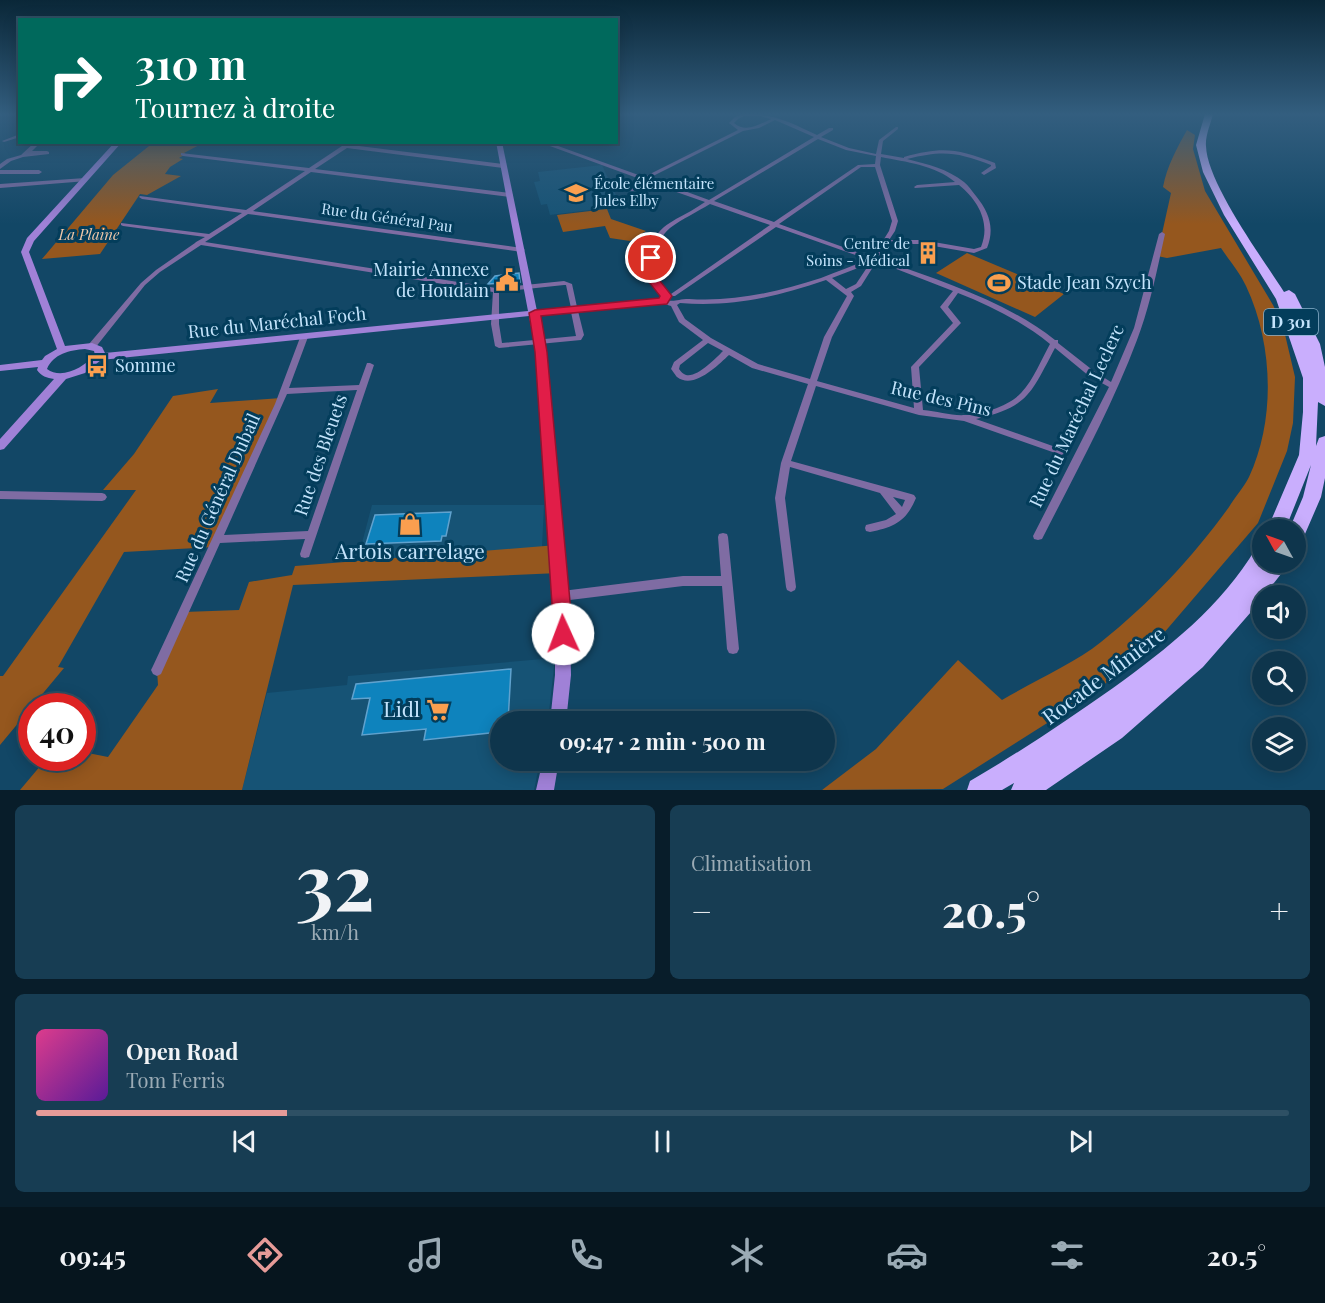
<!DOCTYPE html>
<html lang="fr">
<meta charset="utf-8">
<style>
:root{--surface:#0e354c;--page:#173d53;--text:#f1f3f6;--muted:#9babb5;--line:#2e5064;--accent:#e69b98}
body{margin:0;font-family:"Playfair Display",serif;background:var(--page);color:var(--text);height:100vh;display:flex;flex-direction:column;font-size:22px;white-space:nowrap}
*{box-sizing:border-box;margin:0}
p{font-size:20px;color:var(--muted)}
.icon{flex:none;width:33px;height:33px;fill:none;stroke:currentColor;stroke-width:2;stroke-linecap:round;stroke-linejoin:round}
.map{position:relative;height:790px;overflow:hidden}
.panel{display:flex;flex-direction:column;gap:15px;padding:15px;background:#081d2a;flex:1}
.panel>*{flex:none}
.guide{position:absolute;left:18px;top:18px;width:600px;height:126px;border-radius:0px;box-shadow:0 3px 15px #0003,0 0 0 2px var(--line);background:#00695c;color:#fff;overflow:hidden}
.needle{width:39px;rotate:310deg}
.tools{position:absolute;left:1252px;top:519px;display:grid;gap:12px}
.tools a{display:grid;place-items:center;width:54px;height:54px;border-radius:50%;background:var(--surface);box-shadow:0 3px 15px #0003,0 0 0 2px var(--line);font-size:30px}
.speed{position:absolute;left:18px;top:693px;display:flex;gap:12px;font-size:30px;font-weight:700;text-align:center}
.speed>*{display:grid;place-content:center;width:78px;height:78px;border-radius:50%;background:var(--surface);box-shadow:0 3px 15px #0003,0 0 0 2px var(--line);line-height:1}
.speed .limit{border:9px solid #d22;background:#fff;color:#111}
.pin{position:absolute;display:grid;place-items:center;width:51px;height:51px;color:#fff;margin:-26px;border:3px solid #fff;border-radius:50%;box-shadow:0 2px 6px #0007}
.me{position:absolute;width:66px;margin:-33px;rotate:358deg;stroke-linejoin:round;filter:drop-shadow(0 0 4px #0008)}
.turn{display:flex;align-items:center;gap:21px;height:126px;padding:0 18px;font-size:27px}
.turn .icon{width:78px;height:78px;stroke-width:2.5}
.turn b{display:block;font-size:42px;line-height:51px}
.big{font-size:45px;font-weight:700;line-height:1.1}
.panel .card{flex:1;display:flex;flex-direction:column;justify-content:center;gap:9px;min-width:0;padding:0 21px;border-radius:9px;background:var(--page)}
.panel .dial{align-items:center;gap:0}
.dial b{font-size:78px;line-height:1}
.song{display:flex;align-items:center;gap:18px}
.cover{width:72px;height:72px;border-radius:9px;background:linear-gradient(135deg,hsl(330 70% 55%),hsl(270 70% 35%))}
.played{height:6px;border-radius:3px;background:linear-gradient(90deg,var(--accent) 20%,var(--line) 20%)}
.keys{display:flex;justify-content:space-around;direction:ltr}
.heat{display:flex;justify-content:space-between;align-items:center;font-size:33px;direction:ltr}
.panel .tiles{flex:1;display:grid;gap:15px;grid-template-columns:1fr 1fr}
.card:last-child{grid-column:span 2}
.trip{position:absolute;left:490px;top:711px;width:345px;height:60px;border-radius:30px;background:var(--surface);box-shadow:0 3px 15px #0003,0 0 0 2px var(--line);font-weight:700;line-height:60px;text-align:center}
.dock{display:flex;height:96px;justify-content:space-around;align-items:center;background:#06151e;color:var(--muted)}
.dock .icon{width:42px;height:42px}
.dock .selected{color:var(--accent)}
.dock b{font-size:27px;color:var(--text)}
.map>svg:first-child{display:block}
</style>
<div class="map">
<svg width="1325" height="790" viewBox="0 0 1325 790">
<rect width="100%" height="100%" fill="#124766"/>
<!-- built -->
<path fill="#165375" d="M602 165 621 206 550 215 547 204 541 205 534 182 540 181 538 172Z
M372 505H544L542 547 357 562Z
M555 658 548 721 501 722V760L540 761 534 790H242L267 693 347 685 348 676Z"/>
<!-- green -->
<path fill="#95571e" d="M1187 130 1195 135 1193 149 1205 191 1273 305 1283 326 1295 377 1293 423 1287 451 1258 523 1163 634 1093 694 943 789 822 790 876 749 958 660 1002 700C1032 682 1075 663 1101 642 1149 604 1193 557 1229 507 1235 497 1244 487 1249 477 1276 419 1273 343 1246 286 1240 273 1229 260 1221 248L1167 258 1157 256 1171 193 1163 187C1167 166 1177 148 1187 130Z
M154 142 203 143 184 153 186 154 179 158 183 159 170 167 165 174 181 176 147 195 140 194 100 254 42 259 113 175Z
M607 209 611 219 646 231 630 241 610 238 605 226 563 232 557 215Z
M967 253 1064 294 1035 317 936 273Z
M218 389 210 403 281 398 214 547 124 552 58 667 64 668 0 745V676H3L136 490H103L134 454 173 396Z
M557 545 559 573 293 585 242 790H20L47 758H82L83 752 108 757 158 685 157 670 184 612 239 610 249 582 292 575 295 566Z"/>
<!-- building -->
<path fill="#0e83bd" stroke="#60a2ce" stroke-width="1.5" d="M519 273 520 282 488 284 495 276Z
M451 512 446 536H442L441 541 366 544 375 515Z
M511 669 508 722H501L499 732 424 740 426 729 362 735 370 698 352 699 356 684Z"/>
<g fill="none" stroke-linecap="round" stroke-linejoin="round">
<!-- street -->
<path fill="#7f6ca3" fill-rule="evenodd" d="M742 114C773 113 790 122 817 135L829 128H833V130L821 137 849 148 876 154 879 140 896 127H898V129L883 141 881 154 904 158V157C944 146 957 149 995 163L996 168 984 175 981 173 991 166V165C957 152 943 150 907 159 927 164 948 169 964 182 968 185 972 191 976 196 989 212 995 228 987 248L974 253 922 244H887L879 256H875L874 255 889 231 892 221 875 167H861L779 224 868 256V258H864L776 227 675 296H671V294L770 225 710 204C697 212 682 219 670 228 655 240 651 265 658 281 661 287 665 291 669 296L666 298C642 284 644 244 664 227 667 224 672 222 676 219 686 214 696 208 705 202L645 181H644L646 183 645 184 633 191 622 190V188L640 179 539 142H547L644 177 738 130 729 123 735 117ZM744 116H760L771 119C758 125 746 133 734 123L738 119ZM775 120 814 137 709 200 649 178 743 131 759 128ZM818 139 846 150 876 156 875 164 858 165 774 222 714 201ZM881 157C906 162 935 165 955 182L917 185 914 187 915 188 959 185C978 200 991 223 981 247L974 249 922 240H889L895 231 898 221 880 165Z
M18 120H20V125L18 124Z
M20 134V137L4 142 2 141Z
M35 142H41L32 151H47L49 152V154L23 157 11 161 0 169V164L7 159 21 155Z
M348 142H354L351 145 503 164 506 166 503 168 347 148 315 169 510 193 513 195 510 197 311 172 253 211 522 248 525 250 522 252 248 214 205 242 496 288 564 281 572 284 577 307 662 299C675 303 676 299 689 299 734 302 778 292 821 278 837 272 853 265 869 260L872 262 871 263 832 278 846 289 856 284 868 266H872L873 267 861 286 851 292 854 296 832 337 817 381 914 408 911 367 953 323 940 307 953 291 881 263V261H885C944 282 1005 301 1055 340H1058V343L1095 372 1111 382 1134 328 1159 234 1162 232 1165 234C1157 270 1150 306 1137 340 1111 409 1075 474 1042 539L1038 540 1034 539 1033 536 1109 387 1089 376 1055 348C1031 393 1029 407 976 419L1064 450 1065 452 1064 454 1061 455 964 421 919 415 816 386 791 461 911 494 914 495 916 498C906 522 894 527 870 532L866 531 865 528 866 525 886 520 896 514 880 493 790 467 785 498 796 587 795 590 791 592 787 590 786 587 775 498 781 463 808 384 752 368 729 355C718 365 694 390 677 377 676 376 672 370 671 369L674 362 703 340 679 322 671 306 661 303 578 311 584 335 581 340 499 348 495 346 491 324 493 292 201 245 160 272 145 285 95 348H89L88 346 89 344 141 283 156 270 195 243 196 242 205 237 123 226 121 225V223L209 234 242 213 142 199 139 197 140 196 246 210 305 171 183 156 181 155V153L309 168ZM826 280 847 296 824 337 810 379 758 364 711 338 685 319 677 305 680 303C734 307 775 297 826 280ZM564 285H566L571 308 535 311 531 313 535 315 571 312 576 336 502 343 499 324V292ZM958 293C991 306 1023 322 1050 344 1041 360 1034 379 1021 393 1010 405 982 415 965 415 952 416 937 411 923 410L919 367 961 323 948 307ZM708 343 723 351C716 358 697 378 686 375 683 374 681 372 679 369L680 365ZM893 497 905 500 902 507Z
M0 170H39L42 172 39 174H0Z
M85 178 87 179V181L0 188V184Z
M301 335H304L308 337 289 388 359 385 367 363H370L374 365 310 554 309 557 305 558 301 557 300 554 305 539 220 543 161 674 157 676 153 674 151 670 153 666 275 404ZM357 390 308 531 224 535 287 394Z
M0 491 102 493 105 494 107 497 105 500 102 501 0 499Z
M723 533 727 534 728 537 739 649 737 653 733 654 729 653 727 649 722 586H683L562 601 558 599 557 596 558 593 562 591 683 576H721L718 537 719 534Z"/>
<!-- secondary -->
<path fill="#a081d7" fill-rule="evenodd" d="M115 142H122L34 241 29 252 65 346 92 343 102 347 105 353 528 311 496 142H502L537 311 540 313 538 315 546 352 569 596 571 675 566 722H550L555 675V596L536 352 529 316 101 360 85 373 66 379 4 449 0 450V439L54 379C47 378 41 376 37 370L38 367 0 371V365L42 360 45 356 57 349 21 252 27 238ZM85 349 94 351 95 355C84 367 62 380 47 369 53 354 70 350 85 349Z
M543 760H559L554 790H536Z"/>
<!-- highway -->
<path fill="#c9aefd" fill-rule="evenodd" d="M1205 114H1213C1211 123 1205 136 1206 146 1207 183 1263 259 1284 292L1289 290 1295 294 1320 344 1325 367V406L1318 402 1316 446 1319 438 1325 436V478L1321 497 1305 534 1302 539 1296 541V530H1289L1303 497 1311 465 1285 530H1267L1299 455 1303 412V378L1276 299 1224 215 1203 172 1196 145Z
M1263 545V562H1287L1281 574 1251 612 1203 667 1122 738 1046 790H1011L1014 783 1002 790H967L970 781C1020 752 1066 721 1113 688 1167 649 1222 606 1256 548Z"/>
</g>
<!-- sky -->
<linearGradient id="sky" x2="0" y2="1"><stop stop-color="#0a2738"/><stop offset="0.51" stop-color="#335e7f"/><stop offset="1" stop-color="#335e7f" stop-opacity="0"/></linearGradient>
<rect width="1325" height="224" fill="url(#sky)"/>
<!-- route -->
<path fill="#e11d48" stroke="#92132f" stroke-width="1.5" d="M651 254 656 258 660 281 672 296 667 304 541 316 547 352 573 634 570 640 563 643 556 640 554 634 535 352 529 313 535 310 659 298 660 296 649 282 646 258Z"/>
<!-- icons -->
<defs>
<g id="school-bare" transform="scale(1.8)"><path d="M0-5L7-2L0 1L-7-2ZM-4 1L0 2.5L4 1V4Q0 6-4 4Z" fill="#fa9f4f" stroke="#033d5b" stroke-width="2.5" paint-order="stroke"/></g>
<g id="building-bare" transform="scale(1.8)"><path d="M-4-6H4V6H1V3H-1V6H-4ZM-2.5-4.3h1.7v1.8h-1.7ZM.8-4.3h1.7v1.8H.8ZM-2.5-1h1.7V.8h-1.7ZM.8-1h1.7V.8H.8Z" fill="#fa9f4f" stroke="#033d5b" stroke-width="2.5" paint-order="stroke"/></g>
<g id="civic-bare" transform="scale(1.8)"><path d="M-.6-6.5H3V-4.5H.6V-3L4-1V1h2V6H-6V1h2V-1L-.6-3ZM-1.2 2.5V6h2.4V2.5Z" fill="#fa9f4f" stroke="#033d5b" stroke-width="2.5" paint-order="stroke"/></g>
<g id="stadium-bare" transform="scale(1.8)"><path d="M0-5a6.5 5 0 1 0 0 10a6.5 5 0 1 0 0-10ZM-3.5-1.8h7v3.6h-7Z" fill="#fa9f4f" stroke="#033d5b" stroke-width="2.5" paint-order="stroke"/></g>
<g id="bus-bare" transform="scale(1.8)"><path d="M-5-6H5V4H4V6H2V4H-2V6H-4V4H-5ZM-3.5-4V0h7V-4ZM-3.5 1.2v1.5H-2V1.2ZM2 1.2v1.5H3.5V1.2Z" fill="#fa9f4f" stroke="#033d5b" stroke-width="2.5" paint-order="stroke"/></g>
<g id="shop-bare" transform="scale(1.8)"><path d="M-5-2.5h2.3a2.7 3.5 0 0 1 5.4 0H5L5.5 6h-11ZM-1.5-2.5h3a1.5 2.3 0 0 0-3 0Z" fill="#fa9f4f" stroke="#033d5b" stroke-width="2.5" paint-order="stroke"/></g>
<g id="supermarket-bare" transform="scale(1.8)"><path d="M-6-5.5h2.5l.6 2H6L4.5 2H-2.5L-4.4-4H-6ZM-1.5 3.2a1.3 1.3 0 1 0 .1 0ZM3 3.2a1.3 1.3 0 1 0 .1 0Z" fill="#fa9f4f" stroke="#033d5b" stroke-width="2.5" paint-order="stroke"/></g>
</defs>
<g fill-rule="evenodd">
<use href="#school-bare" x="576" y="193"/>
<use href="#building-bare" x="928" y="253"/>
<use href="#civic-bare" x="507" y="280"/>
<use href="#stadium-bare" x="999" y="283"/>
<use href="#bus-bare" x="97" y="366"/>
<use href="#shop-bare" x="410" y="524"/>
<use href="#supermarket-bare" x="438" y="710"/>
</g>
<g text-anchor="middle" stroke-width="6" stroke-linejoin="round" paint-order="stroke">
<!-- far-poi labels -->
<g font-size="15" fill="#c4e4fc" stroke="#033d5b" text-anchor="start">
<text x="594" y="189">École élémentaire<tspan x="594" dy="17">Jules Elby</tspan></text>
<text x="910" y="249" text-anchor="end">Centre de<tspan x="910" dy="17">Soins - Médical</tspan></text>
</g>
<!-- far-street labels -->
<g font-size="15" fill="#c4e4fc" stroke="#033d5b">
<text transform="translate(387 218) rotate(8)" y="5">Rue du Général Pau</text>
</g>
<!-- far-park labels -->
<g font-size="15" font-style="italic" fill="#f0c7a8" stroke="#033d5b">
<text x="89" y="240">La Plaine</text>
</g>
<!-- shield labels -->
<rect fill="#033d5b" stroke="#8ab2cc" stroke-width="1.5" x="1264" y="309" width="54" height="26" rx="4.5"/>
<g font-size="16" font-weight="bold" fill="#c4e4fc">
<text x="1291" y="328">D 301</text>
</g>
<!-- poi labels -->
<g font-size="18" fill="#c4e4fc" stroke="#033d5b" text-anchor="start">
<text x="489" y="276" text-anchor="end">Mairie Annexe<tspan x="489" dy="21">de Houdain</tspan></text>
<text x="1017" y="289">Stade Jean Szych</text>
<text x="115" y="372">Somme</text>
</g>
<!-- street labels -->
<g font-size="18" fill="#c4e4fc" stroke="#033d5b">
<text transform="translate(277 323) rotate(-6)" y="6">Rue du Maréchal Foch</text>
<text transform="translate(941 399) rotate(13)" y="6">Rue des Pins</text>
<text transform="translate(1077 416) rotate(-65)" y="6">Rue du Maréchal Leclerc</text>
<text transform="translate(321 455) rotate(-71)" y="6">Rue des Bleuets</text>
<text transform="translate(218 498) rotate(-66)" y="6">Rue du Général Dubail</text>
</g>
<!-- near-poi labels -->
<g font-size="21" fill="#c4e4fc" stroke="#033d5b">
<text x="410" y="559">Artois carrelage</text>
<text x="420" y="717" text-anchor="end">Lidl</text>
</g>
<!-- near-street labels -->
<g font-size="21" fill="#c4e4fc" stroke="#033d5b">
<text transform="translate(1104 676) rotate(-37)" y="7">Rocade Minière</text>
</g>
</g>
</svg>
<div class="tools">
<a><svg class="needle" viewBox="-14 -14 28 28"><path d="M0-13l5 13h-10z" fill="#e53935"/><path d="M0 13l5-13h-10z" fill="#9babb5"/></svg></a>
<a><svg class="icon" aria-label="sound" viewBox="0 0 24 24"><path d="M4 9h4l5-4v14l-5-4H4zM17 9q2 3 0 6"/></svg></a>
<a><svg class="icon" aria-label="search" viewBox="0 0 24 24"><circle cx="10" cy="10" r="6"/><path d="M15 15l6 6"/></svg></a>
<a><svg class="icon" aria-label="layers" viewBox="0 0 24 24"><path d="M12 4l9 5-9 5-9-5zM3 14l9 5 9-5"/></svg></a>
</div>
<div class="speed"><div class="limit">40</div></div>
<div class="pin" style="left:651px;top:258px;background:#d93025"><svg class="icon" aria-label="arrive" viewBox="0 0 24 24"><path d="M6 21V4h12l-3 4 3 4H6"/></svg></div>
<svg class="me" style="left:563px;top:634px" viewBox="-20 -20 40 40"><circle r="19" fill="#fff"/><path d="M0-13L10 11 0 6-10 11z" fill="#e11d48"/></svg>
<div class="trip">09:47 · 2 min · 500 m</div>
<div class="guide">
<div class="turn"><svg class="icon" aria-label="right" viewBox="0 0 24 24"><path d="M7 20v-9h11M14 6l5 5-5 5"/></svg><div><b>310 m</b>Tournez à droite</div></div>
</div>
</div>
<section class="panel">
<div class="tiles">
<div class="card dial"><b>32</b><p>km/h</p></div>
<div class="card"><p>Climatisation</p>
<div class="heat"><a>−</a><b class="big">20.5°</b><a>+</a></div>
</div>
<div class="card">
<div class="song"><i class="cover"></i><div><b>Open Road</b><p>Tom Ferris</p></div></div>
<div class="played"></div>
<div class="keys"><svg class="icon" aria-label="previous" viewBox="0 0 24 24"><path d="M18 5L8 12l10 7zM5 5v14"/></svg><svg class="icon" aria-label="pause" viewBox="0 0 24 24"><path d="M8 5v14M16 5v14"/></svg><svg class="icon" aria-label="next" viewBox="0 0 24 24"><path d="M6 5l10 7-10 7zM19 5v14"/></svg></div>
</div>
</div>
</section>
<nav class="dock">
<b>09:45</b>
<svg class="icon selected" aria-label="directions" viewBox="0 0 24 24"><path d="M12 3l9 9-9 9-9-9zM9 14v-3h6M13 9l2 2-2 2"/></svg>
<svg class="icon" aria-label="music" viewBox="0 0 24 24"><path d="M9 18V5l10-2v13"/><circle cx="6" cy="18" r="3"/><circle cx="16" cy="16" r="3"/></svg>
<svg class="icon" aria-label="phone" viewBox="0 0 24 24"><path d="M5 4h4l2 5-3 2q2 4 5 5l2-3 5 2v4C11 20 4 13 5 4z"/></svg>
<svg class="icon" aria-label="climate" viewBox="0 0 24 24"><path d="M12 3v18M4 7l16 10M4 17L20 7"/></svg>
<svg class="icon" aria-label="car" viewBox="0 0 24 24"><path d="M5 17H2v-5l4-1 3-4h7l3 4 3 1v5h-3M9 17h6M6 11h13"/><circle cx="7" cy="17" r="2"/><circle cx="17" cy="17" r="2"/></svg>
<svg class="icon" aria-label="filters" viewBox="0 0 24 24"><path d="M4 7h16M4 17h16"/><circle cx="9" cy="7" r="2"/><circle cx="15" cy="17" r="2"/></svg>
<b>20.5°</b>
</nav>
